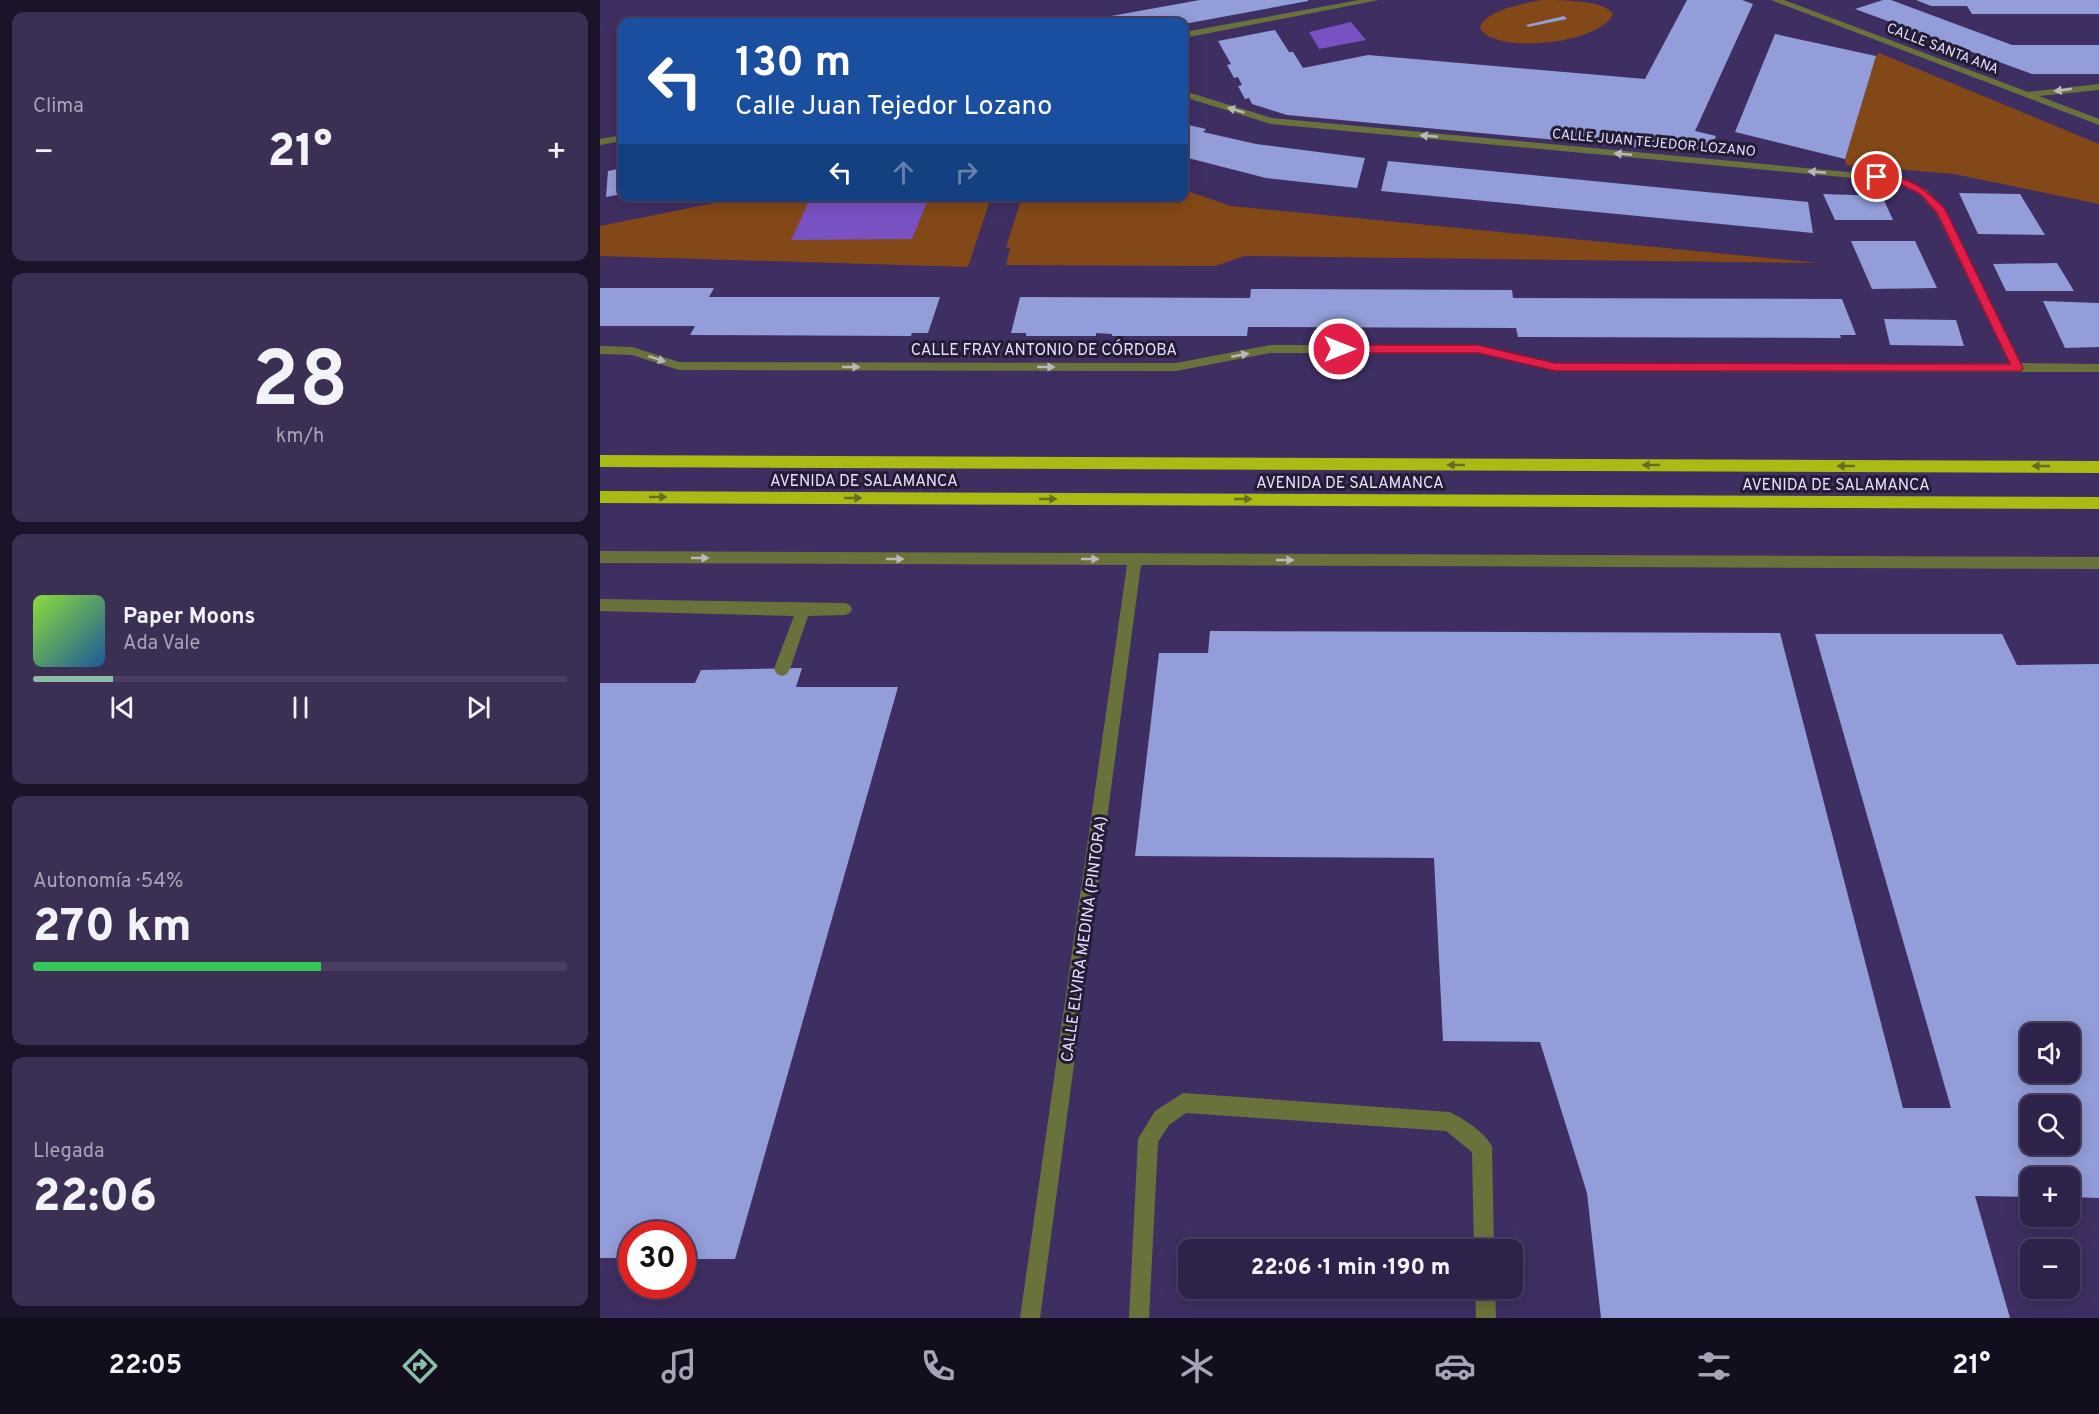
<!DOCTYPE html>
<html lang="es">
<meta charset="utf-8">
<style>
:root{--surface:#2f224a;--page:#3b2f54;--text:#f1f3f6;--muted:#a7a4b5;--line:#4a3f62;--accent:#8abfa5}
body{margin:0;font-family:Overpass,sans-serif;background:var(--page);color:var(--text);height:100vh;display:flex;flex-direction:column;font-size:22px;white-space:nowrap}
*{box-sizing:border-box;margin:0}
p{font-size:20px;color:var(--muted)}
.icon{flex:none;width:33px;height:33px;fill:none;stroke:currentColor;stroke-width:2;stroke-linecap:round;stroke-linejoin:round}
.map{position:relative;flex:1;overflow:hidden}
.drawer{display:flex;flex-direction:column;gap:12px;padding:12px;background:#1a1329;width:600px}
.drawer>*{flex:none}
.banner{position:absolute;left:18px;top:18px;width:570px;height:183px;border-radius:12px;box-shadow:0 3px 15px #0003,0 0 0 2px var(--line);background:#1a4fa0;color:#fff;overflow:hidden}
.tools{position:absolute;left:1420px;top:1023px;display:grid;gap:12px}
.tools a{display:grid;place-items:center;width:60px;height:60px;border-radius:12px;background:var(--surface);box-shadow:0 3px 15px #0003,0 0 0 2px var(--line);font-size:30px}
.speed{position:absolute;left:18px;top:1221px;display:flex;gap:12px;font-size:30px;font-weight:700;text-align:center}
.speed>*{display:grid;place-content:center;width:78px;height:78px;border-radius:50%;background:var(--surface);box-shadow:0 3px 15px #0003,0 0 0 2px var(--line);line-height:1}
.speed .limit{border:9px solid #d22;background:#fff;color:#111}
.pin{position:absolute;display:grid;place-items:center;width:51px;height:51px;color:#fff;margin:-26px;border:3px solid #fff;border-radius:50%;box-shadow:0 2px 6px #0007}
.me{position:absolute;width:66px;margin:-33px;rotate:90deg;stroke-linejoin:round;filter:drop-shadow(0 0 4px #0008)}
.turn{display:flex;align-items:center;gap:21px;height:126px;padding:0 18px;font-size:27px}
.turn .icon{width:78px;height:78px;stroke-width:2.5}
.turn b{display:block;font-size:42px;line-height:51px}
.lanes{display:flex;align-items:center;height:57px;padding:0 18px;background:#0003;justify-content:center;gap:30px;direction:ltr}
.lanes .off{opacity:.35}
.big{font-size:45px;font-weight:800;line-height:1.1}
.drawer .card{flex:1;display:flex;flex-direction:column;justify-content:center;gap:9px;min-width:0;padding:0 21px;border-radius:12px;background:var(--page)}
.drawer .dial{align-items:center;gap:0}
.dial b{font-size:78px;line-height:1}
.song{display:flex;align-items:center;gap:18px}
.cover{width:72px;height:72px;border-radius:9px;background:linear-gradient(135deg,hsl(90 70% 55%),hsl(210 70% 35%))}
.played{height:6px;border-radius:3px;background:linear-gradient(90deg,var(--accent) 15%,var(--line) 15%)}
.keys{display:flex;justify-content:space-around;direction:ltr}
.heat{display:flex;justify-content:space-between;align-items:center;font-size:33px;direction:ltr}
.charge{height:9px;border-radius:4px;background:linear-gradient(90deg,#34c759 54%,var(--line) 0)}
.trip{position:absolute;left:578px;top:1239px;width:345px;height:60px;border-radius:12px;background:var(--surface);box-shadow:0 3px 15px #0003,0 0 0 2px var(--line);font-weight:800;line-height:60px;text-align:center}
.menu{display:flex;height:96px;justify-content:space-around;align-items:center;background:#130e1e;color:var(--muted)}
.menu .icon{width:42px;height:42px}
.menu .current{color:var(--accent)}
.menu b{font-size:27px;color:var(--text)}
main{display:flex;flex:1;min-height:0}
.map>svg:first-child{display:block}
</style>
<main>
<section class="drawer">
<div class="card"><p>Clima</p>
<div class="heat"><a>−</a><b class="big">21°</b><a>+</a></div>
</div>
<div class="card dial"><b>28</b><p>km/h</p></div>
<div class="card">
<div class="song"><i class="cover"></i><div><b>Paper Moons</b><p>Ada Vale</p></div></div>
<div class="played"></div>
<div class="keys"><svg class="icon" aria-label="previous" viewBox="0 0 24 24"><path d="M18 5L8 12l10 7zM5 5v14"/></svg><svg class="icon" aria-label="pause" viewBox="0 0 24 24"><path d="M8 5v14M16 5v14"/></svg><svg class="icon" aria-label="next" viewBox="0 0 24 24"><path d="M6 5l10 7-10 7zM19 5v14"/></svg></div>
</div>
<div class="card"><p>Autonomía · 54%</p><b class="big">270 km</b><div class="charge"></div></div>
<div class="card"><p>Llegada</p><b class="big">22:06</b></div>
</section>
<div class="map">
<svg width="1499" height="1318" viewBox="0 0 1499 1318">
<rect width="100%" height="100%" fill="#3f2e62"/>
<!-- green -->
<path fill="#834817" d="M942 0C960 0 1006 0 1013 14 1002 43 895 56 880 28 884 10 926 3 942 0Z
M1279 53 1499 144V204L1354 174 1246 165 1245 159 1276 56Z
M584 190 631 206 1220 263 645 256 615 266 406 265 410 248 406 247 422 197 584 196Z
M144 197H396L395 199 390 200 368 267 0 256V226Z"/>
<!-- water -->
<path fill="#7852c2" d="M751 22 766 40 719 49 709 32Z
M211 197V196L329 197 312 239 191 240Z"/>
<!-- building -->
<path fill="#929dd9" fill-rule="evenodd" d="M600 0H708V1L584 24 509 22 511 16Z
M1087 0H1142L1153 4 1095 131 1116 136 1108 154 687 115 652 104 649 98 645 99 638 86 642 85 638 77 634 78 627 65 631 64 618 41 675 30 689 52H693L703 68 768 55 1045 79Z
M1283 0H1291L1412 45H1499V74H1432L1255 9Z
M1316 0H1499V14H1372L1367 6H1331Z
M964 16 967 19 928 27 926 25Z
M1175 34 1276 56 1245 159 1135 132Z
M584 124 606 129 603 132 656 144 765 158 757 188 666 178 584 157 587 154 584 153Z
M788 161 1208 202 1213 233 781 191Z
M22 168V194L6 197 8 171Z
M1359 193 1420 194 1445 235 1378 234Z
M1223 194 1282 196 1293 220H1235Z
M1251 241H1315L1337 288 1272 289Z
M1457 263 1474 291H1406L1393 264Z
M0 288H114L109 297H340L328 333H312L311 336 90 335 95 326H0Z
M651 289 912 290 913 298 1242 299 1256 335H1240L1241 338 918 337 916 328 648 327 647 336H512V334L496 333V336H426V333H411L420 297 650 298Z
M1443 301 1499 303V347L1465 348Z
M1284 319 1356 320 1364 346 1290 345Z
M610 631 1180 633 1303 1108H1351L1215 634H1402L1417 665 1499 664V1198L1470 1197V1178H1431V1197L1375 1196 1410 1318H1001L987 1193 940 1042 843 1041 834 858 535 856 559 653H608ZM1431 1034H1470V1072H1431ZM1431 1106H1470V1144H1431Z
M202 668 196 687H298L135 1259H82V1234H32V1258H0V683H95L101 670Z"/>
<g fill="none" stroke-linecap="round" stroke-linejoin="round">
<!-- lane -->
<path fill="#6a723c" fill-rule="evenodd" d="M0 599 245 603 250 605 252 609 250 613 245 615 208 616 190 669 187 674 182 676 177 674 174 669 194 616 0 611Z
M583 1093 849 1112C863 1118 886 1133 892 1147L894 1250H874L872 1152 846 1131 586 1113 569 1125 558 1142 549 1318H529L538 1139 555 1111Z
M875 1288H895L896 1318H876Z"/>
<!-- street -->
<path fill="#6a723c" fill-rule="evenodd" d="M759 0H779L584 38V32Z
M1171 0H1184L1428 92 1499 84V90L1439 96 1499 119V125Z
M584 91 672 118 1302 177 1327 190 1346 211 1421 363 1499 364V372L955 371 878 353H670L576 371 79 370 32 355 0 354V346L32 347 79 362 576 363 670 345H878L955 363H1409L1336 213 1319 194 1296 182 671 124 584 97Z
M22 135V141L0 145V139Z
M0 551 1499 557V569L541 565 440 1318H420L527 565 0 563Z"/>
<!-- highway -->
<path fill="#abbb13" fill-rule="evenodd" d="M0 455 1499 461V473L0 467Z
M0 491 1499 497V509L0 503Z"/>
</g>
<!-- one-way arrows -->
<defs><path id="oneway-solid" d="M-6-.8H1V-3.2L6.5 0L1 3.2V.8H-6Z" transform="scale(1.5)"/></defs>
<g fill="#bab8ba">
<use href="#oneway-solid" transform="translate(1463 90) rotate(172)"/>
<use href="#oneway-solid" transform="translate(636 110) rotate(-163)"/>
<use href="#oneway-solid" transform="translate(829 136) rotate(-175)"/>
<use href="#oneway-solid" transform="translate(1023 154) rotate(-175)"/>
<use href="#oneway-solid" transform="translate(1217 172) rotate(-175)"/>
<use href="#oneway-solid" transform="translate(640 355) rotate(-11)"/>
<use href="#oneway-solid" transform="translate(57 359) rotate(18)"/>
<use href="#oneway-solid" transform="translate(251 367)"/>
<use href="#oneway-solid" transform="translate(446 367)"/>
<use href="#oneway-solid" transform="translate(100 558)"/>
<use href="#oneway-solid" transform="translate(295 559)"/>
<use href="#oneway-solid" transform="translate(490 559)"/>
<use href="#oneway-solid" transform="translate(685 560)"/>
</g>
<g fill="#676c24">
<use href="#oneway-solid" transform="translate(856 465) rotate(-180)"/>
<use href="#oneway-solid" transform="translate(1051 465) rotate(-180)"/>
<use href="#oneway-solid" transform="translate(1246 466) rotate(-180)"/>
<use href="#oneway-solid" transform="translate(1441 466) rotate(-180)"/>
<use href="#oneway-solid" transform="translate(58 497)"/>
<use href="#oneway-solid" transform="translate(253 498)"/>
<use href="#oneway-solid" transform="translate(448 499)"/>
<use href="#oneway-solid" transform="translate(643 499)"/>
</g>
<!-- route -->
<path fill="#e11d48" stroke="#92132f" stroke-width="1.5" d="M1277 174C1310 177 1323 186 1345 209L1423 368 1421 371H955L878 353H739L734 349 739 345H878L955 363 1410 364 1337 213 1320 194 1296 182 1274 179 1273 177Z"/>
<g text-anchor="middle" stroke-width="6" stroke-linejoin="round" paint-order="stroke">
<!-- far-street labels -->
<g font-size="14" fill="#e5defe" stroke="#231c34">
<text transform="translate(1343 48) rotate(21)" y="5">CALLE SANTA ANA</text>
<text transform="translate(1054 142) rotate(5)" y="5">CALLE JUAN TEJEDOR LOZANO</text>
</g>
<!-- street labels -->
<g font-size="16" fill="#e5defe" stroke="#231c34">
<text x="444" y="355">CALLE FRAY ANTONIO DE CÓRDOBA</text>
<text x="264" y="486">AVENIDA DE SALAMANCA</text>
<text x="750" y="488">AVENIDA DE SALAMANCA</text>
<text x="1236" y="490">AVENIDA DE SALAMANCA</text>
<text transform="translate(483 939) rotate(-82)" y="6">CALLE ELVIRA MEDINA (PINTORA)</text>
</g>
</g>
</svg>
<div class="tools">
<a><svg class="icon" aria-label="sound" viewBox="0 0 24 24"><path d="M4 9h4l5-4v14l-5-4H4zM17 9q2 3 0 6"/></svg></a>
<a><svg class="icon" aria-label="search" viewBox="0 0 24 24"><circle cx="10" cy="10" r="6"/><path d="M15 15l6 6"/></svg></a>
<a>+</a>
<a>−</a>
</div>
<div class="speed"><div class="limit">30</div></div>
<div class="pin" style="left:1277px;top:177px;background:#d93025"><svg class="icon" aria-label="arrive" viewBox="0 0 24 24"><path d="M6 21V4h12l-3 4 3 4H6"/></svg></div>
<svg class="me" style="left:739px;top:349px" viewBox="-20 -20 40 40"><circle r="17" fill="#e11d48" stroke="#fff" stroke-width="3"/><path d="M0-11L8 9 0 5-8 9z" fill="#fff"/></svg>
<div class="trip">22:06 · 1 min · 190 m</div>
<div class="banner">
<div class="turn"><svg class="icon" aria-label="left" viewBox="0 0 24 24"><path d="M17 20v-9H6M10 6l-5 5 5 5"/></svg><div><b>130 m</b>Calle Juan Tejedor Lozano</div></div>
<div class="lanes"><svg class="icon" aria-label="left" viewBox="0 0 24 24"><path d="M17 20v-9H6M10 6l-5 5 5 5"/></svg><svg class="icon off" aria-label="ahead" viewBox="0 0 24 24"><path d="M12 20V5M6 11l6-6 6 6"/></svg><svg class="icon off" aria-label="right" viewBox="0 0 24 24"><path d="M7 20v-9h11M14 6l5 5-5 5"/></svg></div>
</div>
</div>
</main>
<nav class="menu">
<b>22:05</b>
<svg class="icon current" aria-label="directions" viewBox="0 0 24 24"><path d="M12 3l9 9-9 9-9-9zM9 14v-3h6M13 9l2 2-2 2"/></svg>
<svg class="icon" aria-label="music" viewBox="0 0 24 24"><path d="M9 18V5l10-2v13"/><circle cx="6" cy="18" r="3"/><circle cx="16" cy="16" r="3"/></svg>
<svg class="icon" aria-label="phone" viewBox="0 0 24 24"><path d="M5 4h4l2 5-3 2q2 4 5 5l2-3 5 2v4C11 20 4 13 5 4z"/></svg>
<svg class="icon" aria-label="climate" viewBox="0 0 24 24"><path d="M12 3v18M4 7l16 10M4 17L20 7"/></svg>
<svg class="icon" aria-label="car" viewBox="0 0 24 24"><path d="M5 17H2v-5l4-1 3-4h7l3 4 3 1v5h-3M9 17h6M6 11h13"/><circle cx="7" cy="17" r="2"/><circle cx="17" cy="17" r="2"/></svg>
<svg class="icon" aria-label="filters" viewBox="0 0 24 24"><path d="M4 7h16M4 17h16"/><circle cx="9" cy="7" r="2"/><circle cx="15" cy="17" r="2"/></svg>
<b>21°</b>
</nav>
